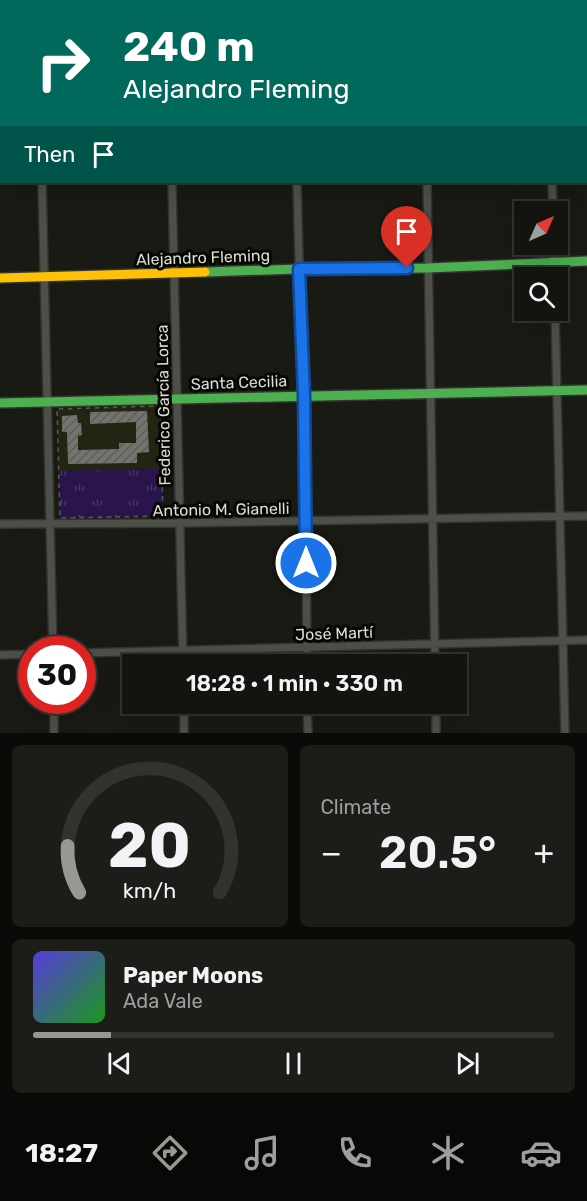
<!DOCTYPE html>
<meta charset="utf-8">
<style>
:root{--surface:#13140f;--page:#1c1d18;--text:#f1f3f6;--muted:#9d9e9e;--line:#32332f;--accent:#969991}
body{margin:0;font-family:Rubik,sans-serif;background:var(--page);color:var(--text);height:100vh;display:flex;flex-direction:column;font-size:22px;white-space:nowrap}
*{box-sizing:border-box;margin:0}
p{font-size:20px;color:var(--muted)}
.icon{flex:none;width:33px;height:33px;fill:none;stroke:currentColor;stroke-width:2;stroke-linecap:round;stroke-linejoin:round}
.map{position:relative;height:733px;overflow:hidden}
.sheet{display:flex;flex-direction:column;gap:12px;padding:12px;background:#0a0b08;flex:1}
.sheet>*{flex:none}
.hud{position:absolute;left:0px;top:0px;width:588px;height:183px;box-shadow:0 6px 24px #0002,0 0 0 2px var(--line);background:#00695c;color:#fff;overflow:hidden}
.needle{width:39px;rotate:45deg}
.controls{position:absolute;left:514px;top:201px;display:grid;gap:12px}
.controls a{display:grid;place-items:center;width:54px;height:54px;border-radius:0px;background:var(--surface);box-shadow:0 6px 24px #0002,0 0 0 2px var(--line);font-size:30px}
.speed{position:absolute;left:18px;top:636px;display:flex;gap:12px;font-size:30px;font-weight:700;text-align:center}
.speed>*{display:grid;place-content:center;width:78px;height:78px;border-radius:50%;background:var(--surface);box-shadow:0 6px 24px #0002,0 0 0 2px var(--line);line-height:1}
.speed .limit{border:9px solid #d22;background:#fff;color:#111}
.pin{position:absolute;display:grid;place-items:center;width:51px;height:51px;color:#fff;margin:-62px -26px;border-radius:50% 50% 50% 0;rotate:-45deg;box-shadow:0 0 6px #0007}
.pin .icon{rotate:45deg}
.me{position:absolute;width:66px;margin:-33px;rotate:0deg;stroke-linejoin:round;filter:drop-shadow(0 0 4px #0008)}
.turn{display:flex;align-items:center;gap:21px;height:126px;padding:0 24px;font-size:27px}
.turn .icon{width:78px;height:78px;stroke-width:2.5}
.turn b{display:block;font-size:42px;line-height:51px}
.then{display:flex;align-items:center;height:57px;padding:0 24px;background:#0003;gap:12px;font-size:22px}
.big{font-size:45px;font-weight:600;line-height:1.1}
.sheet .card{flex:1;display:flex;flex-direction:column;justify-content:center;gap:9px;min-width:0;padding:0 21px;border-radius:9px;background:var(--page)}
.sheet .dial{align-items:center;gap:0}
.dial svg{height:156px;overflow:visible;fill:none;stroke:var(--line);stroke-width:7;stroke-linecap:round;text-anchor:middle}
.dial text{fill:var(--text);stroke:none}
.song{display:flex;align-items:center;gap:18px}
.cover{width:72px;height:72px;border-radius:9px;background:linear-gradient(135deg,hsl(250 70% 55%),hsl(120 70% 35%))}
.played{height:6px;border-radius:3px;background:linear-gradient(90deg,var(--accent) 15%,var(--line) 15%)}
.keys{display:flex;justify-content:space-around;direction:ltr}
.heat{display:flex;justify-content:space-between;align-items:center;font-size:33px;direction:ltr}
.sheet .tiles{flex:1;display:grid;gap:12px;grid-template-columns:1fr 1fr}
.card:last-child{grid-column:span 2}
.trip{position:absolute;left:122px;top:654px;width:345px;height:60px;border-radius:0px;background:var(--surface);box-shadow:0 6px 24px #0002,0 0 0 2px var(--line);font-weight:600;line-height:60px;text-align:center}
.menu{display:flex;height:96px;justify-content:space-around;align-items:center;background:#080806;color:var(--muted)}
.menu .icon{width:42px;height:42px}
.menu .current{color:var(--accent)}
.menu b{font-size:27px;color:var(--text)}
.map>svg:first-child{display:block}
</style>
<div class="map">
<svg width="587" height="733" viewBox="0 0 587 733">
<defs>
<pattern id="grass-tufts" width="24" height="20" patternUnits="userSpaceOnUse" patternTransform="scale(1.5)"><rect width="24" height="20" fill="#29144c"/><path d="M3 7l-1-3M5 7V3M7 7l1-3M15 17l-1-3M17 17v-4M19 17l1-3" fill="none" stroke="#473665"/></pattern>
<pattern id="building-hatch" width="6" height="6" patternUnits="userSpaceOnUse" patternTransform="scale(1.5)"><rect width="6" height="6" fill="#73746e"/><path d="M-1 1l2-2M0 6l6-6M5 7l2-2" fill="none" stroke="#5c5e59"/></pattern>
</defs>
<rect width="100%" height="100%" fill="#191a14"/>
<!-- built -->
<path fill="#212512" d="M160 406 162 468 59 471 57 409Z"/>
<!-- grass -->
<path fill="url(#grass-tufts)" d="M162 468 163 516 60 518 59 471Z"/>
<!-- pitch -->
<path fill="#29144c" d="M119 471 120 491 84 492V472Z"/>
<!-- building -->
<path fill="url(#building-hatch)" d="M147 411 149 452 137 453V463L68 464 67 432H62V416L77 415 78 423H81L82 435 78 436V450L119 449V443H136V422L90 424V412Z"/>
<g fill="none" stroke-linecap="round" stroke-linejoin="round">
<!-- street casing -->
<g stroke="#33342f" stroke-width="10">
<path id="street" d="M38 0V2
M167 0V2
M293 0V2
M424 0V2
M548 0V2
M586 135H587
M0 151H2
M42 182 53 650
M172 182 183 664
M297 182 306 521 307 664
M427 182 435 664
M552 182 553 212
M553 244 554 278
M555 310 565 733
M0 524 179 523 587 516
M82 653 587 640
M0 655 32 654
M54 700V733
M184 704V733
M307 704 308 733
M436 704V733"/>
</g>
<!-- fast casing -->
<g stroke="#33342f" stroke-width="12">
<path id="fast" d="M205 272 299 269 428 268 587 261
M0 403 587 390"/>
</g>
<!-- slow casing -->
<g stroke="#33342f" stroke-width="12">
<path id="slow" d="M0 278 205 272"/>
</g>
<!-- path -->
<path stroke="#5a5b56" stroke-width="1.5" stroke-dasharray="4.5 4.5" stroke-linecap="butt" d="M160 406 163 516 60 518 57 409Z"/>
<!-- street -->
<use href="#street" stroke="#4d4f49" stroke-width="7"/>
<!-- fast -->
<use href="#fast" stroke="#4caf50" stroke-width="9"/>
<!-- slow -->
<use href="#slow" stroke="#ffc107" stroke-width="9"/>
</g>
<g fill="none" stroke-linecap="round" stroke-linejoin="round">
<!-- route casing -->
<g stroke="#114b97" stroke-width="15">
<path id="route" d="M306 563 304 396 299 269 407 268"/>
</g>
<!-- route -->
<use href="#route" stroke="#1a73e8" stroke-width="10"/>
</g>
<g text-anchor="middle" stroke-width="6" stroke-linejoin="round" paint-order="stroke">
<!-- street labels -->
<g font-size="16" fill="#daddd4" stroke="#060703">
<text transform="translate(203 257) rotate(-2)" y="6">Alejandro Fleming</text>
<text transform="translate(239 382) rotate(-2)" y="6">Santa Cecilia</text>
<text transform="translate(163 405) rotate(-91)" y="6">Federico García Lorca</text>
<text transform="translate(221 509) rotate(-1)" y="6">Antonio M. Gianelli</text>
<text transform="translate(334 633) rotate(-2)" y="6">José Martí</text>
</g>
</g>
</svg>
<div class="controls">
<a><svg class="needle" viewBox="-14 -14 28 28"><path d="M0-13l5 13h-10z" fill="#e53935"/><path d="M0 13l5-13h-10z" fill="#9d9e9e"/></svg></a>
<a><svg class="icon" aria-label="search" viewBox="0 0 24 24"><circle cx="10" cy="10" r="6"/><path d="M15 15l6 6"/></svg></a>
</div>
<div class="speed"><div class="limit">30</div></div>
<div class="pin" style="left:407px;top:268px;background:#d93025"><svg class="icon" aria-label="arrive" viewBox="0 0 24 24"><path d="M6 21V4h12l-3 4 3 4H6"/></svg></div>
<svg class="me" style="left:306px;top:563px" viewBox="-20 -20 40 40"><circle r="17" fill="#1a73e8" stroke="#fff" stroke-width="3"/><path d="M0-11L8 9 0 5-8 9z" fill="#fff"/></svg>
<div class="trip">18:28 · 1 min · 330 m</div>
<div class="hud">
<div class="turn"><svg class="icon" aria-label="right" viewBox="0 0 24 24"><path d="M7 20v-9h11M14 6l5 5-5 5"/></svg><div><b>240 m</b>Alejandro Fleming</div></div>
<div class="then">Then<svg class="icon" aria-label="arrive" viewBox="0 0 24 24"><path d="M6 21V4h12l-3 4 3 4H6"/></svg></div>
</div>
</div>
<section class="sheet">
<div class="tiles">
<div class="card dial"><svg viewBox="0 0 100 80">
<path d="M14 69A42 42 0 1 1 86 69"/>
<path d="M14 69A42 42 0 0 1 8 45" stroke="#969991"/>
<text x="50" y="56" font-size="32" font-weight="700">20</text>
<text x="50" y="72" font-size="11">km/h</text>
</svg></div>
<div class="card"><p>Climate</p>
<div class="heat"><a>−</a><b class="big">20.5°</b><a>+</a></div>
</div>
<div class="card">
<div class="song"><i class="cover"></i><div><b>Paper Moons</b><p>Ada Vale</p></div></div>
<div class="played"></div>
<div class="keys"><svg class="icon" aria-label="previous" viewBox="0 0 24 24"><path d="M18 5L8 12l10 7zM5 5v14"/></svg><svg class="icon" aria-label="pause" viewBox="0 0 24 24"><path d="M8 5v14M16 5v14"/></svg><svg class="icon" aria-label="next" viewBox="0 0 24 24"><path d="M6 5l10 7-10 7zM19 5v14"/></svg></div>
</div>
</div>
</section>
<nav class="menu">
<b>18:27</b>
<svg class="icon current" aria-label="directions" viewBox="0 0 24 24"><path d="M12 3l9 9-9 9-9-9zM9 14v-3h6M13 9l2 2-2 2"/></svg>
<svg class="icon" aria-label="music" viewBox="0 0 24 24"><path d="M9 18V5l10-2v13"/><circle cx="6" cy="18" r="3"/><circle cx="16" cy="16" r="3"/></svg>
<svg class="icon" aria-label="phone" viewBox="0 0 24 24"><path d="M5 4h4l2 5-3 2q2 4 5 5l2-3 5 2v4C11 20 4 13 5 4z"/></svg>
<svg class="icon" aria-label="climate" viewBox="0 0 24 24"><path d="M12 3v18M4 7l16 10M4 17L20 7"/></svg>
<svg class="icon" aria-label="car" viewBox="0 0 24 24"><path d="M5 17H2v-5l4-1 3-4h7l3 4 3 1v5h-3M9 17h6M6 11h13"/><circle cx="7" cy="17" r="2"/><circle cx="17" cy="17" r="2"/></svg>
</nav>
